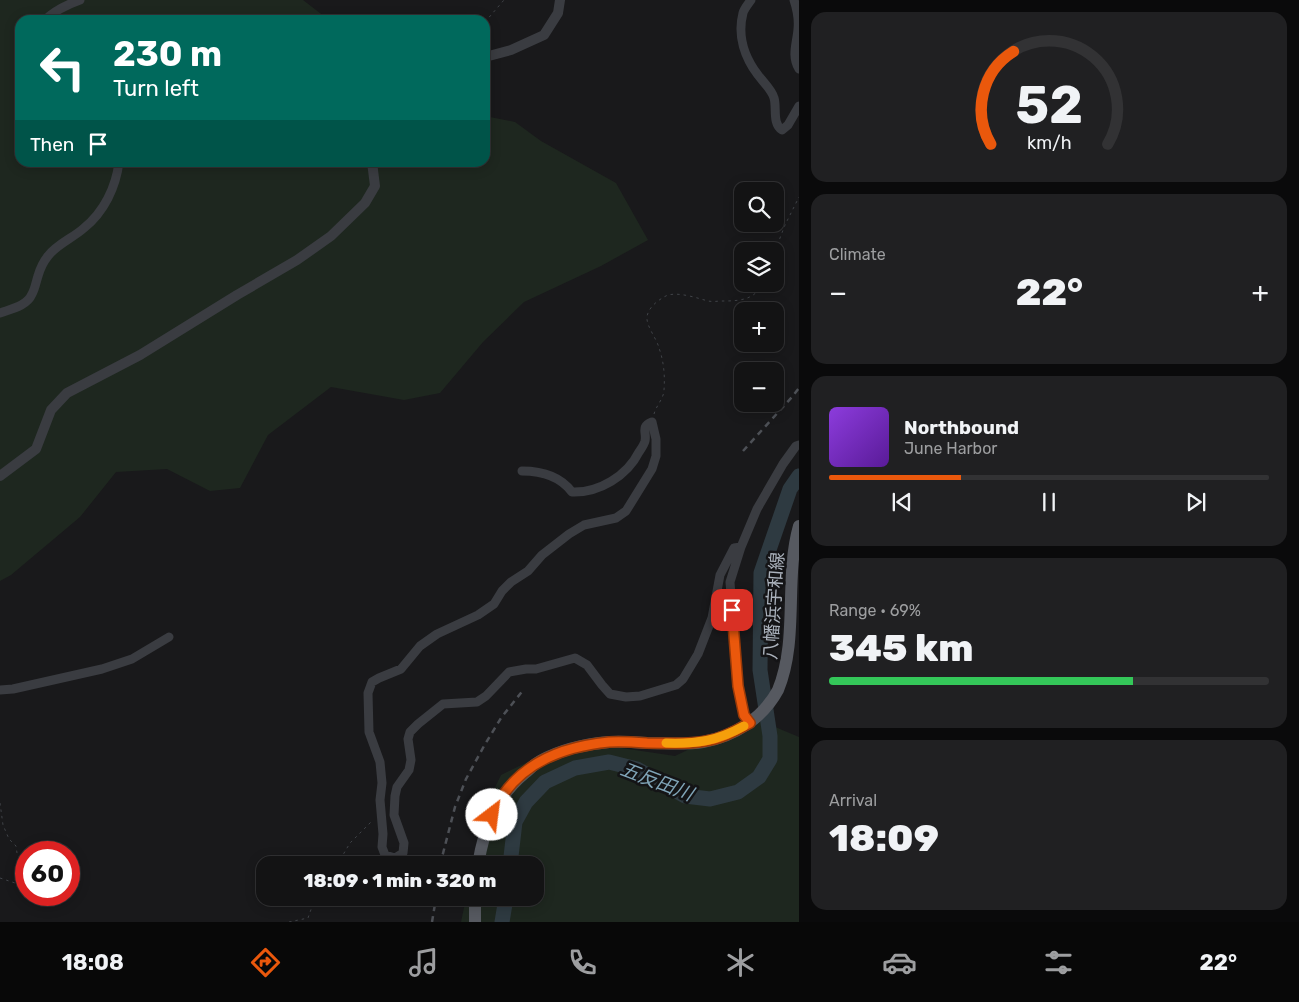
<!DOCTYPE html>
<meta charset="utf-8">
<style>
:root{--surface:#131314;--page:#202022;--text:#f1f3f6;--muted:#9d9ea0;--line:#323234;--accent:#ea580c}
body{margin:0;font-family:Rubik,"Noto Sans JP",sans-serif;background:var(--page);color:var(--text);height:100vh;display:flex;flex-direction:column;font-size:19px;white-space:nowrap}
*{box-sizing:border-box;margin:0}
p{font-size:16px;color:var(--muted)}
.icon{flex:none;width:28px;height:28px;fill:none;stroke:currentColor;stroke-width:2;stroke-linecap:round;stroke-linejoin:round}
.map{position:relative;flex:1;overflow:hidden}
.details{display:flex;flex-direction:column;gap:12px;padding:12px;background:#0a0a0b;width:500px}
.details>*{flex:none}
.top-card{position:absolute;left:15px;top:15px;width:475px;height:152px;border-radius:15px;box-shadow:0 2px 12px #0003,0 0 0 1px var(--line);background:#00695c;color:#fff;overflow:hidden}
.fabs{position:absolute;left:734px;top:182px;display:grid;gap:10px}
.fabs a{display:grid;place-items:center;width:50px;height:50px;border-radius:10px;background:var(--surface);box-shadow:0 2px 12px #0003,0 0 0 1px var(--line);font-size:25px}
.speed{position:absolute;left:15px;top:841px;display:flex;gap:10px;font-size:25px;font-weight:700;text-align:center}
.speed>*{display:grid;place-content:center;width:65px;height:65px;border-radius:50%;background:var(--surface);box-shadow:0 2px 12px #0003,0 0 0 1px var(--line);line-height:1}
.speed .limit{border:8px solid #d22;background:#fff;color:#111}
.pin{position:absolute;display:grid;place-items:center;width:42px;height:42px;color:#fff;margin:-21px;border-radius:10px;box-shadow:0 2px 8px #0006}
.me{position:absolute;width:55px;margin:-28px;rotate:30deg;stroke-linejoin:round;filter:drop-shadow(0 0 4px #0008)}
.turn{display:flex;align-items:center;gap:18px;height:105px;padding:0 15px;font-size:22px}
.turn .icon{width:65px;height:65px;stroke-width:2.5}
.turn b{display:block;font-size:35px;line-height:42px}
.then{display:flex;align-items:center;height:48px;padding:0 15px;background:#0003;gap:10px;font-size:19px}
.big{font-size:38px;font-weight:800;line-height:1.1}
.details .tile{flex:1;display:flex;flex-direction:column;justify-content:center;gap:8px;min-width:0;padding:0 18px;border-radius:15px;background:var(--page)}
.details .dial{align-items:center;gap:0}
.dial svg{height:130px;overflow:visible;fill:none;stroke:var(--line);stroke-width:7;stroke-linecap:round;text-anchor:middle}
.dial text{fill:var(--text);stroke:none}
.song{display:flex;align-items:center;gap:15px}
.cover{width:60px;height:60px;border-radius:8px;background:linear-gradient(135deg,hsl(270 70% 55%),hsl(270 70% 35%))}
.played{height:5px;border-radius:2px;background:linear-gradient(90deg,var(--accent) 30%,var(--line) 30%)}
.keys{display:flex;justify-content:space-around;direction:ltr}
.heat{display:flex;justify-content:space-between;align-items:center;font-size:28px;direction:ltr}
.charge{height:8px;border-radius:4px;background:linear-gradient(90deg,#34c759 69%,var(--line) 0)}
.trip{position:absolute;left:256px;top:856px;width:288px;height:50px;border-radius:15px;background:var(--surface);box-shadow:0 2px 12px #0003,0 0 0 1px var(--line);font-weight:800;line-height:50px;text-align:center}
.tab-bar{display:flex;height:80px;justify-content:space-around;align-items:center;background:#080808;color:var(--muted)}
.tab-bar .icon{width:35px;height:35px}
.tab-bar .current{color:var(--accent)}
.tab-bar b{font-size:22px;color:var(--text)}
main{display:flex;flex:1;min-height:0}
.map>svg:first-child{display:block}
</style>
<main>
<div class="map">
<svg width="799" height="922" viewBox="0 0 799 922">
<rect width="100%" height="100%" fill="#19191b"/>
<!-- green -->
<path fill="#1e271f" d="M0 0H303L329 20H20V162H485V116L515 122 541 141 616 183 648 240 601 266 524 302 483 342 440 393 404 400 331 387 268 435 240 488 210 491 167 469 116 472 80 517 11 575 0 581Z
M754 718 799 737V922H461L466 898H535V865H473L484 810 501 775 544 754 608 746 675 756Z"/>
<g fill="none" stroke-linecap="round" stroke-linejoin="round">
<!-- river -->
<path stroke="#2e3a41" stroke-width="15" d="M510 865 515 822 526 802 545 782 575 768 609 762 637 769 685 796 710 799 738 792 759 777 770 759V736L760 670 761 573 790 489 799 476
M502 922 506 898"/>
<!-- path -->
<path stroke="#404348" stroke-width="1" stroke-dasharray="2.5 4" stroke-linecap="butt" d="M485 22 504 0
M775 251 785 225 799 197
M654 414C656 406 664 398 664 390 665 376 664 362 659 348 657 339 646 326 647 317 648 308 657 301 664 297 674 290 697 298 708 301 713 302 718 301 723 301 739 301 755 300 762 284
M0 803 3 825 9 839 16 846 17 853 26 870
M337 865 350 843 372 821
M0 878 24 886 26 884
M289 922 308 918 315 898"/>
<!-- minor -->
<path stroke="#3a3c41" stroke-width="9" d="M751 0C748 4 744 9 743 13 737 36 745 58 758 75 763 82 772 90 774 98 777 107 772 124 782 130L788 125 799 106
M794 0C797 9 799 19 798 29 797 43 791 56 799 69
M45 20C55 10 66 5 80 0
M0 313C11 309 27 306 32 294 35 289 36 282 38 276 40 269 43 262 48 256 57 244 73 238 84 228 104 212 116 187 119 162
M522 471C541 471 560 476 572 492 599 493 627 476 639 452 641 449 644 445 645 441 647 432 640 427 652 422L656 439V456L652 469 626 511 616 518 584 525 569 534 542 555 528 571 511 582 502 591 494 604 478 615 437 634 420 646 401 669 379 678 372 682 368 693 369 732 380 762 382 783 380 800 383 834 382 847 385 855 395 858 403 853 404 843 394 815 395 796 397 787 409 770 411 760 408 739 410 732 418 724 443 704 477 702 486 696 509 672 526 669H536L575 658 587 665 602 685 610 694 626 697 640 696 676 685 683 679 698 654 712 618 720 575 734 548 741 547
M0 690 13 689 102 669 132 659 169 637
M750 723 744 715 738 687 730 582 741 547 757 509 783 464 796 446 799 445"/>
<!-- tertiary -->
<path stroke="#3a3c41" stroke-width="10" d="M485 57 511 50 544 35 558 13 560 0
M0 476 36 449 51 410 67 393 140 355 237 295 297 260 331 236 365 203 375 186 372 162"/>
<!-- primary -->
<path stroke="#565960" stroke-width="12" d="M478 865C484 828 495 798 525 773 530 769 534 764 540 761 560 750 586 744 609 742 621 741 634 742 647 743 665 743 685 745 703 742 735 736 763 718 778 690 799 639 784 579 799 526
M475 898V922"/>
<!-- rail -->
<path stroke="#4d5056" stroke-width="2.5" stroke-dasharray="6 5" stroke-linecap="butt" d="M743 451 792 397 799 388
M440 865 455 807 466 779 484 746 501 718 524 689
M432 922 436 898"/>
</g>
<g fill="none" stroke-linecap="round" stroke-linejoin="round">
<!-- route casing -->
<g stroke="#983908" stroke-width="12">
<path id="route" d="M492 815C495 809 499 802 503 795 527 760 568 746 609 742 621 741 634 742 647 743 670 743 693 745 715 739 727 736 739 729 750 723L744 715 738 686 732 610"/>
</g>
<!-- route -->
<use href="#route" stroke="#ea580c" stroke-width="9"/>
<!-- slow -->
<path stroke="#f59e0b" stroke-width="9" d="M666 743C697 744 717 741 744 726"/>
</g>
<g text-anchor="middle" stroke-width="5" stroke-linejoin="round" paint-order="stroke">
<!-- street labels -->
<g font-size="18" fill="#abb2bc" stroke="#141416">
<text transform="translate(774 606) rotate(-86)" y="6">八幡浜宇和線</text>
</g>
<!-- water labels -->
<g font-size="19" font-style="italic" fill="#80a5b8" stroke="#141416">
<text transform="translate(657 781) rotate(21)" y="7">五反田川</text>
</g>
</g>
</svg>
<div class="fabs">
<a><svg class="icon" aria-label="search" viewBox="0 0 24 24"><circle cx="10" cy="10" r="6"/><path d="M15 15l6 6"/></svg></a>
<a><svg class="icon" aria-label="layers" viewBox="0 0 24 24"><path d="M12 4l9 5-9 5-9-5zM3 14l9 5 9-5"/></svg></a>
<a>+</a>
<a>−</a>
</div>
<div class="speed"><div class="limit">60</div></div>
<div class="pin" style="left:732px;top:610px;background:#d93025"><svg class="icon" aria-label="arrive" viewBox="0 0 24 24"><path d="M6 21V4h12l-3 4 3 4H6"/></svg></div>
<svg class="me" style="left:492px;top:815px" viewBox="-20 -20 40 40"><circle r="19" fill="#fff"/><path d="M0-13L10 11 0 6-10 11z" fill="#ea580c"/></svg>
<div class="trip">18:09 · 1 min · 320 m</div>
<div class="top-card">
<div class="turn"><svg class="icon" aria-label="left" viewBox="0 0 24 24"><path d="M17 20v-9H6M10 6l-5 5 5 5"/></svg><div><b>230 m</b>Turn left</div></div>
<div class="then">Then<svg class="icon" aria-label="arrive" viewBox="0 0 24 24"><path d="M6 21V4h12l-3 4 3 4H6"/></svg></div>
</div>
</div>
<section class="details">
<div class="tile dial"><svg viewBox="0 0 100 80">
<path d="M14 69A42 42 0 1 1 86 69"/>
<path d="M14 69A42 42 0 0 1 28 12" stroke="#ea580c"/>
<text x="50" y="56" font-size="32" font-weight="700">52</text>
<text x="50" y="72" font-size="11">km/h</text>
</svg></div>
<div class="tile"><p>Climate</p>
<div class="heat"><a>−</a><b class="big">22°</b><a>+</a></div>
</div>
<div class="tile">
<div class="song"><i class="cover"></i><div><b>Northbound</b><p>June Harbor</p></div></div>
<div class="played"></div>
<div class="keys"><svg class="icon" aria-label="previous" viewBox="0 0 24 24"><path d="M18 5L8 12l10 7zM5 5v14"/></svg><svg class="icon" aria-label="pause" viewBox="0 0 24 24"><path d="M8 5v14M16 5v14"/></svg><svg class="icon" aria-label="next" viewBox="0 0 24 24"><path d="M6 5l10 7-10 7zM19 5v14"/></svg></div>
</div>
<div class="tile"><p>Range · 69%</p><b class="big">345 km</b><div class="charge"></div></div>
<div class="tile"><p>Arrival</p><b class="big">18:09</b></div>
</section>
</main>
<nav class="tab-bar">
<b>18:08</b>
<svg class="icon current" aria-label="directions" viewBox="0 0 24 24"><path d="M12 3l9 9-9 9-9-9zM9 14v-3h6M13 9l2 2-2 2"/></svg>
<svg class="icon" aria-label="music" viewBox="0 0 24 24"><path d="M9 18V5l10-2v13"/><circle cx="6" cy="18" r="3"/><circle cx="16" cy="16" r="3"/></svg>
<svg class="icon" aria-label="phone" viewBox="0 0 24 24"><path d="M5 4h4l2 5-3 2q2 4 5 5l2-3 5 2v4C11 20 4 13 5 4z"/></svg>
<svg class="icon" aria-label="climate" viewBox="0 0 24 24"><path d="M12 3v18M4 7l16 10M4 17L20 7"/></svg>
<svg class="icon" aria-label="car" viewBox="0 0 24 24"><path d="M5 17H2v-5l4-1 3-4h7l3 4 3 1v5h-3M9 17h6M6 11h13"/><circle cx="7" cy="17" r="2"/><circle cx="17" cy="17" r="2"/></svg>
<svg class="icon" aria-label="filters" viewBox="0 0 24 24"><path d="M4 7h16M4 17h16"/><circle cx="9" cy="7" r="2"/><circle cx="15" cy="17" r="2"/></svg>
<b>22°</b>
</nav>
